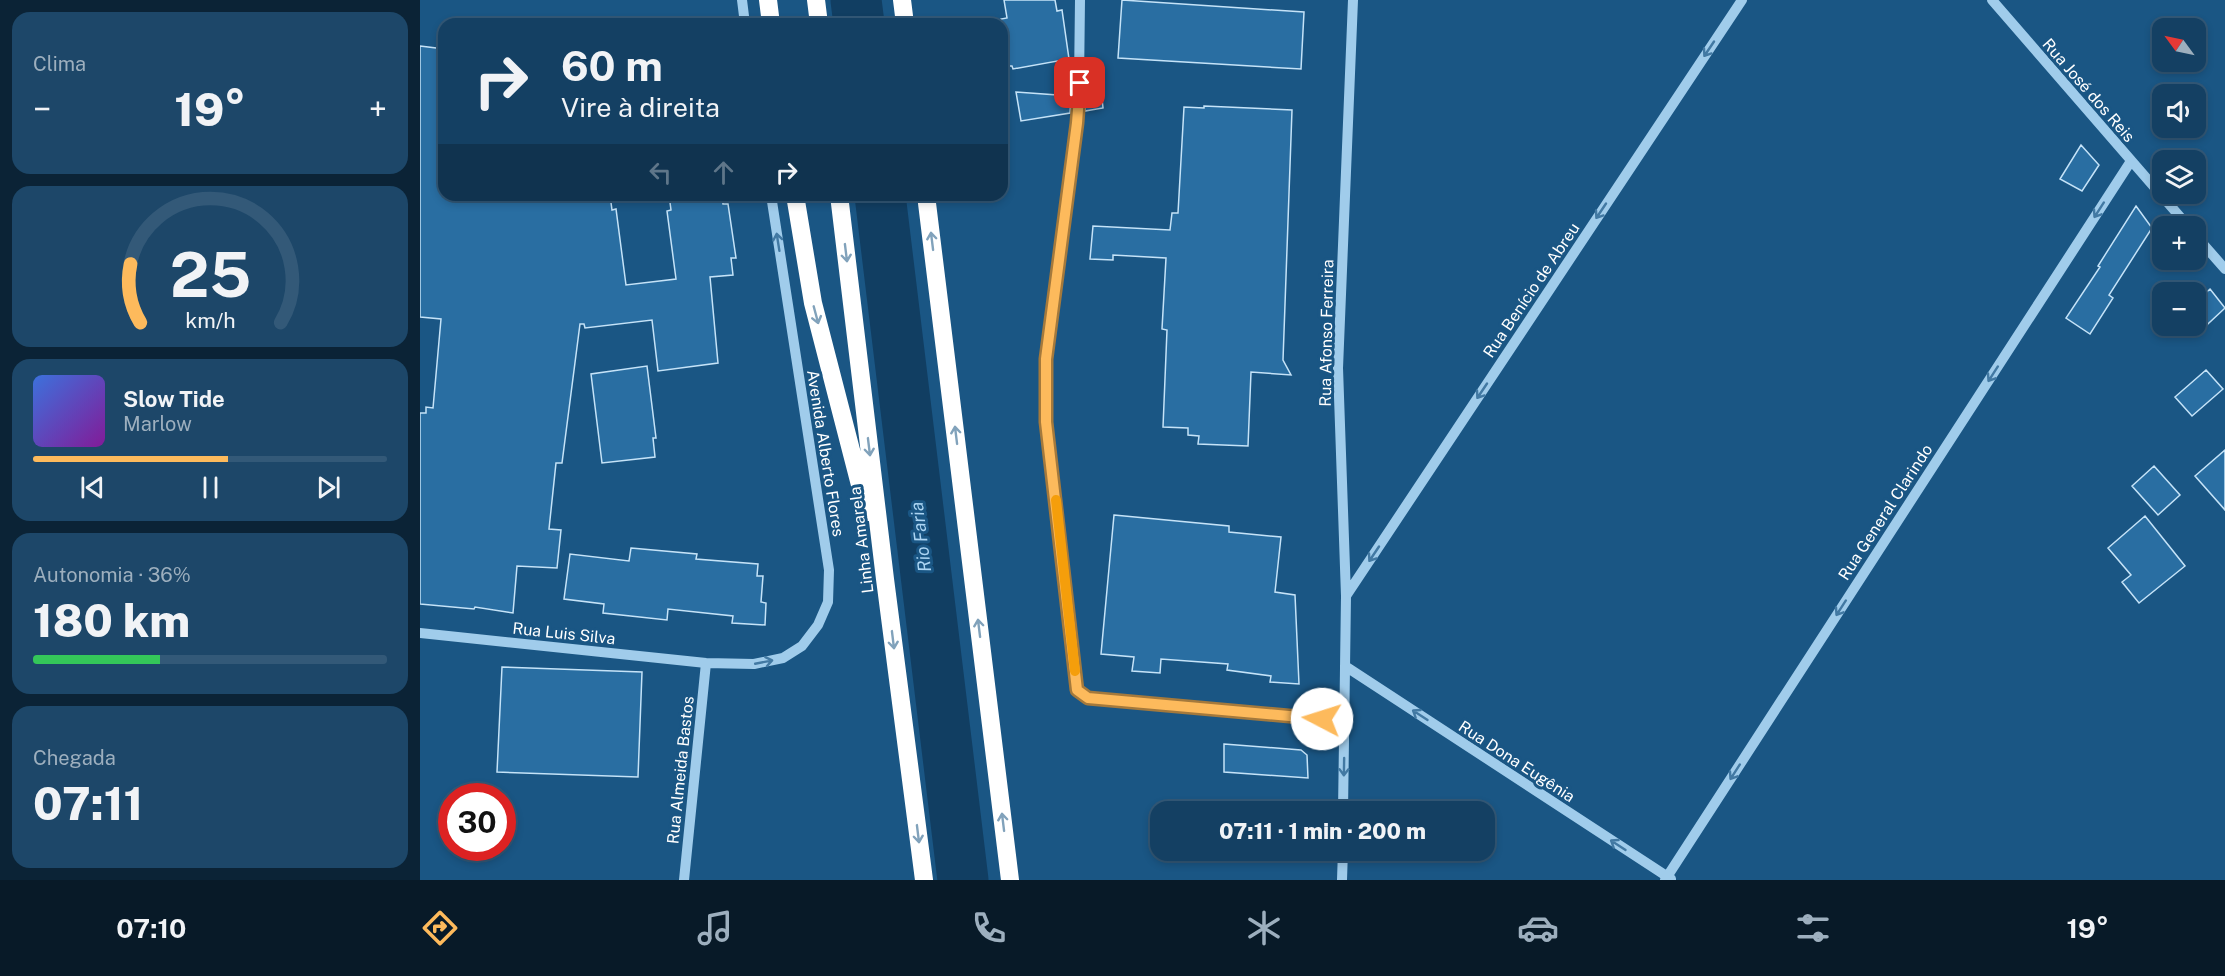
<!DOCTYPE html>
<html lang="pt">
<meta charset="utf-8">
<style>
:root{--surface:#144063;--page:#1d4769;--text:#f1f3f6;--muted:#9dafbe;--line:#335978;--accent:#fdba5c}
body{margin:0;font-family:"Public Sans",sans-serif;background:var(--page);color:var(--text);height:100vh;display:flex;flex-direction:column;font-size:22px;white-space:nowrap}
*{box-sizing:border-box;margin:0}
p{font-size:20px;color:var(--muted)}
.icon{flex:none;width:33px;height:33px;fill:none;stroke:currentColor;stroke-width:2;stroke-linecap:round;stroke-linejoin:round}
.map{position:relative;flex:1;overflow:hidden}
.details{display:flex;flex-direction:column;gap:12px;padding:12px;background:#0b2336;width:420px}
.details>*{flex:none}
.guide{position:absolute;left:18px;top:18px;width:570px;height:183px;border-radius:18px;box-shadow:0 3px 9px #0003,0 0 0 2px var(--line);background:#144063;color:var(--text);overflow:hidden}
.needle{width:39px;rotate:303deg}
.fabs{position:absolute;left:1732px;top:18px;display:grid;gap:12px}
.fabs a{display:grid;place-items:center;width:54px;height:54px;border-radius:12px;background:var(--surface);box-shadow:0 3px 9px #0003,0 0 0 2px var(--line);font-size:30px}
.speed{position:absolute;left:18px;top:783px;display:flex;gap:12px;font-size:30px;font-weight:700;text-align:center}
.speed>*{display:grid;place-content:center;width:78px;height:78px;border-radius:50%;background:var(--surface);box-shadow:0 3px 9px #0003,0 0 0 2px var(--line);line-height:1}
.speed .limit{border:9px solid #d22;background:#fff;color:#111}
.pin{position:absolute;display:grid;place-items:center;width:51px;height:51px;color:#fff;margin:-26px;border-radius:12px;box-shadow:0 3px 9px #0006}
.me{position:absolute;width:66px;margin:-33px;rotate:275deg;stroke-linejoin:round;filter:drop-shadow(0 0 4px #0008)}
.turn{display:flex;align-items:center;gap:21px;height:126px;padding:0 24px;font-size:27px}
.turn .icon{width:78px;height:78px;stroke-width:2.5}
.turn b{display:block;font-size:42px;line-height:51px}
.lanes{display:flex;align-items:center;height:57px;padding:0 24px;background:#0003;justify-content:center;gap:30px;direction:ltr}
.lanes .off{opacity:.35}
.big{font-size:45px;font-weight:800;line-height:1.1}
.details .widget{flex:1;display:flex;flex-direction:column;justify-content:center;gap:9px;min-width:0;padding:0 21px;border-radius:18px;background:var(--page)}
.details .dial{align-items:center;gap:0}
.dial svg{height:156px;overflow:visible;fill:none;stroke:var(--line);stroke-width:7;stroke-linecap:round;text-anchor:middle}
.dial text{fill:var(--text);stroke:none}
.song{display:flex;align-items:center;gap:18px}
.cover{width:72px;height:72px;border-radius:9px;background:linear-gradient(135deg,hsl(220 70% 55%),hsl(290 70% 35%))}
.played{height:6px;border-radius:3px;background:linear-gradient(90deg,var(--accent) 55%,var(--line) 55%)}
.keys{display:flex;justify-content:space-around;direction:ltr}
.heat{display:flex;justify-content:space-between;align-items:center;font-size:33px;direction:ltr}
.charge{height:9px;border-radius:4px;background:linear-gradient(90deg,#34c759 36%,var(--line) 0)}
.trip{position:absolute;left:730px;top:801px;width:345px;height:60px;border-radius:18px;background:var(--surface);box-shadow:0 3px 9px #0003,0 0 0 2px var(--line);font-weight:800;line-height:60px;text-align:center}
.tabs{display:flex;height:96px;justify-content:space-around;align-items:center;background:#081a28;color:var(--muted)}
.tabs .icon{width:42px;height:42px}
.tabs .on{color:var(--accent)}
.tabs b{font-size:27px;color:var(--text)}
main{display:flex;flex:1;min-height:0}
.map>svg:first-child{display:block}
</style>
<main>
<section class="details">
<div class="widget"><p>Clima</p>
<div class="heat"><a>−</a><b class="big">19°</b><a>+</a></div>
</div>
<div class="widget dial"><svg viewBox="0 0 100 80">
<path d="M14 69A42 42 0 1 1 86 69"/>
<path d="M14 69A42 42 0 0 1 9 39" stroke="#fdba5c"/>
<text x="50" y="56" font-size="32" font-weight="700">25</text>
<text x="50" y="72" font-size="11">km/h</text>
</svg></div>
<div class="widget">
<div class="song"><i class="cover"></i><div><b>Slow Tide</b><p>Marlow</p></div></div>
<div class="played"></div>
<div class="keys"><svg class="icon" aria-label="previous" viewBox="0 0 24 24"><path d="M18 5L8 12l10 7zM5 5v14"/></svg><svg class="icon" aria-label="pause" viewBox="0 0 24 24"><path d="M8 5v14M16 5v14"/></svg><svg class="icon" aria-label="next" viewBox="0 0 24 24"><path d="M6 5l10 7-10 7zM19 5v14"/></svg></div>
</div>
<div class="widget"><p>Autonomia · 36%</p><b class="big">180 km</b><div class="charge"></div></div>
<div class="widget"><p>Chegada</p><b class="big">07:11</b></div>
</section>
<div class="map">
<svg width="1805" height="880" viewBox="0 0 1805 880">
<rect width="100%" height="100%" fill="#1a5684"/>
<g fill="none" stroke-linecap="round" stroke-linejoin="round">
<!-- river -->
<path stroke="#113e62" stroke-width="51" d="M436 0 439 24
M460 195 543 880"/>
</g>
<!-- building -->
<path fill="#296ea2" stroke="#c5e3f8" stroke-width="1.5" d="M584 0H635L637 11 642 10 649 59 593 69 592 66H588L581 19 587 18Z
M702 0 884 12 881 69 698 58Z
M0 46 24 49V195H119L150 198 190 195 192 210 196 209 206 285 256 279 247 211 251 210 249 195H302L303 204H308L316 258H311L313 275 290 277 298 363 238 371 232 320 165 328 164 324H160L142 463H136L129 529 141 530 137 568 97 566 93 613 55 607 54 609 0 604V413H6V407L13 408 21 319 0 317Z
M596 92 651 96 650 113 601 121Z
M666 97 682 99 683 108 665 111Z
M784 106 872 110 863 360 871 375 831 372 828 446 778 444 779 436 768 435V428L743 427 747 330 742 329 746 258 693 255V260L670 259 673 226 750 230 752 213H758L764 107 784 108Z
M1661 145 1679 165 1662 191 1640 179Z
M1716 206 1732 228 1689 295 1693 298 1670 334 1646 318 1680 267 1678 266Z
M1790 289 1805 308 1776 335V302Z
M227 366 236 438H233L235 457 182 463 171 374Z
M1786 370 1803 389 1772 416 1755 397Z
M1805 450V510L1775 476Z
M1734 466 1760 495 1738 515 1712 486Z
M694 515 809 526V532L861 537 855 592 875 595 879 684 850 682 851 676 807 670 808 664 741 659 740 673 712 671 714 657 681 654Z
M1725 516 1765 566 1719 603 1702 582 1711 575 1688 548Z
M211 548 277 554 276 559 338 564 337 576H343L341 602 346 603 345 625 312 623 313 616 248 609 247 620 183 613 184 604 144 599 150 554 209 561Z
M82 667 222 672 218 777 77 772Z
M804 744 881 750 887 755 888 778 804 772Z"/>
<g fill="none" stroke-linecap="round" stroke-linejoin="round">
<!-- minor -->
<path stroke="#a0cceb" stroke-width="10" d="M322 0 325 24
M660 0 659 83 657 123 626 359V422L657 690 668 698 925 721
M1572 0 1768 226
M1776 236 1805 269
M926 596 1322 0
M0 633 286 663 334 664 363 658 382 646 398 625 408 602 409 570 351 195
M925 666 1251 879
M923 812 926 596 918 368 933 0
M264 880 286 663
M922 880 923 850
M1245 880 1711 161"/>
<!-- highway -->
<path stroke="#fff" stroke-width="18" d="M348 0 351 24
M396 0 399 24
M482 0 485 24
M375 195 393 303 447 512
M419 195 465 579 504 880
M506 195 590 880"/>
</g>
<!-- one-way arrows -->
<defs><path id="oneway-shaft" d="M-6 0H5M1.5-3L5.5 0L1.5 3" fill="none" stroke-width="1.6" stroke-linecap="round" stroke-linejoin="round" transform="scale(1.5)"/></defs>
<g stroke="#4279a3">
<use href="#oneway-shaft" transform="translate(1289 49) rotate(124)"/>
<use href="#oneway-shaft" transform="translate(1679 210) rotate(123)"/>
<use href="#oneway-shaft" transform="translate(1181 211) rotate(124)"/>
<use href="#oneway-shaft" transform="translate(358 242) rotate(-99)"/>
<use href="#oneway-shaft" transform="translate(1573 374) rotate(123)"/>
<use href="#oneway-shaft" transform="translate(1062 391) rotate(124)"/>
<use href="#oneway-shaft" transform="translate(954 554) rotate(124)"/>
<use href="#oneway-shaft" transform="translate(1421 608) rotate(123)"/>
<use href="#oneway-shaft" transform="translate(344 662) rotate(-11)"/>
<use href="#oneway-shaft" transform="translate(1000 715) rotate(-147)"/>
<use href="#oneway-shaft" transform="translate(924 767) rotate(91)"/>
<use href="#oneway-shaft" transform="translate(1315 772) rotate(123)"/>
<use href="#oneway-shaft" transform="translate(1198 845) rotate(-147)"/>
</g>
<g stroke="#81a2bb">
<use href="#oneway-shaft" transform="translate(512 241) rotate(-97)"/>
<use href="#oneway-shaft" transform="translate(426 253) rotate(83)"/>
<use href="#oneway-shaft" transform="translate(396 315) rotate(75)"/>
<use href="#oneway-shaft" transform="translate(536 435) rotate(-97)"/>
<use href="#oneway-shaft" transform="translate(449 447) rotate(83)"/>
<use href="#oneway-shaft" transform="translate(559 628) rotate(-97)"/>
<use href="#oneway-shaft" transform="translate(473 640) rotate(83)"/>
<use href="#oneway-shaft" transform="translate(583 822) rotate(-97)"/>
<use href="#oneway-shaft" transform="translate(498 834) rotate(83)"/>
</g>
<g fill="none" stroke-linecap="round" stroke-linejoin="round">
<!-- route casing -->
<g stroke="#a4793c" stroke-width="15">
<path id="route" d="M660 83 657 123 626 359V422L657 690 668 698 902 719"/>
</g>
<!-- route -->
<use href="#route" stroke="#fdba5c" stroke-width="10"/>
<!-- slow -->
<path stroke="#f59e0b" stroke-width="10" d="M636 500 655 671"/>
</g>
<g text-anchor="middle" stroke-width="6" stroke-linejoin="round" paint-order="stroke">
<!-- street labels -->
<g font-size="16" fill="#fff" stroke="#1a5684">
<text transform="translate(1669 90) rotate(49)" y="6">Rua José dos Reis</text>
<text transform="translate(1111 290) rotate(-56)" y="6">Rua Benício de Abreu</text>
<text transform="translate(906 333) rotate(-89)" y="6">Rua Afonso Ferreira</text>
<text transform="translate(406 453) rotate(81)" y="6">Avenida Alberto Flores</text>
<text transform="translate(1465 512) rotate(-57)" y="6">Rua General Clarindo</text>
<text transform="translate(441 540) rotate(-97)" y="6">Linha Amarela</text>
<text transform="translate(144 633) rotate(6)" y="6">Rua Luis Silva</text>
<text transform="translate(1097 761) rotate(33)" y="6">Rua Dona Eugênia</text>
<text transform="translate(260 770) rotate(-84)" y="6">Rua Almeida Bastos</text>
</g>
<!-- water labels -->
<g font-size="18" font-style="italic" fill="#acd5f3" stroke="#1a5684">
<text transform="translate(501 537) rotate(-97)" y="6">Rio Faria</text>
</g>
</g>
</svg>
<div class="fabs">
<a><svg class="needle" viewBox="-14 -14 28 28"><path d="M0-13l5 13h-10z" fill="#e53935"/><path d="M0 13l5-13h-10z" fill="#9dafbe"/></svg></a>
<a><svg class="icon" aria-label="sound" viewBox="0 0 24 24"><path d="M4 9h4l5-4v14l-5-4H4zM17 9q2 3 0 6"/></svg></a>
<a><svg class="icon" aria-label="layers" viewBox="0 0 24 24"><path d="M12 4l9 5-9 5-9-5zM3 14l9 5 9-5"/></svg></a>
<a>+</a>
<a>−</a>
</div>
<div class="speed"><div class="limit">30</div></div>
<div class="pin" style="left:660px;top:83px;background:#d93025"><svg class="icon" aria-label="arrive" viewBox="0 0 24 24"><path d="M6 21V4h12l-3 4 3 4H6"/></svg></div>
<svg class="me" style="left:902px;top:719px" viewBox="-20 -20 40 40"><circle r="19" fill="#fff"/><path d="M0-13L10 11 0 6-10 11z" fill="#fdba5c"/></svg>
<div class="trip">07:11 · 1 min · 200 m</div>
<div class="guide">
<div class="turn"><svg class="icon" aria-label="right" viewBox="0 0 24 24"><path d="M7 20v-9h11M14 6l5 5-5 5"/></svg><div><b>60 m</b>Vire à direita</div></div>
<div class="lanes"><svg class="icon off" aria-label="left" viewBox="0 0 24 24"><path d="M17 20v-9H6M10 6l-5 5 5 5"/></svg><svg class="icon off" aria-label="ahead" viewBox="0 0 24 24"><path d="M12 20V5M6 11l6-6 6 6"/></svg><svg class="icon" aria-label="right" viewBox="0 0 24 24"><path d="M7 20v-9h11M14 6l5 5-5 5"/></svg></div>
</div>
</div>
</main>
<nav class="tabs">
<b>07:10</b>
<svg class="icon on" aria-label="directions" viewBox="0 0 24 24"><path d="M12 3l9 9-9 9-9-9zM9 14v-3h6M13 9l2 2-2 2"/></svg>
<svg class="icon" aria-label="music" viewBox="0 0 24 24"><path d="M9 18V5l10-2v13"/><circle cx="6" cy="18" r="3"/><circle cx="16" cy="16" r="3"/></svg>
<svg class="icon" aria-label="phone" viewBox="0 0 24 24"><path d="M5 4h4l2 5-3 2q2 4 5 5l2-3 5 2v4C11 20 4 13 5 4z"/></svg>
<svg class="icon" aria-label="climate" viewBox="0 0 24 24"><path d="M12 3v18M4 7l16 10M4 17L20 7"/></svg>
<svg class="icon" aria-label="car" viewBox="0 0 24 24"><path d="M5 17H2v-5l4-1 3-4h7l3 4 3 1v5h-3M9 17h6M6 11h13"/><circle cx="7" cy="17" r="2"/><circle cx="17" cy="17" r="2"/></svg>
<svg class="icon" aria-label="filters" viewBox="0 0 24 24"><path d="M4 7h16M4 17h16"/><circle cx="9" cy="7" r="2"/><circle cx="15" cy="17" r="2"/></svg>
<b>19°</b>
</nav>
